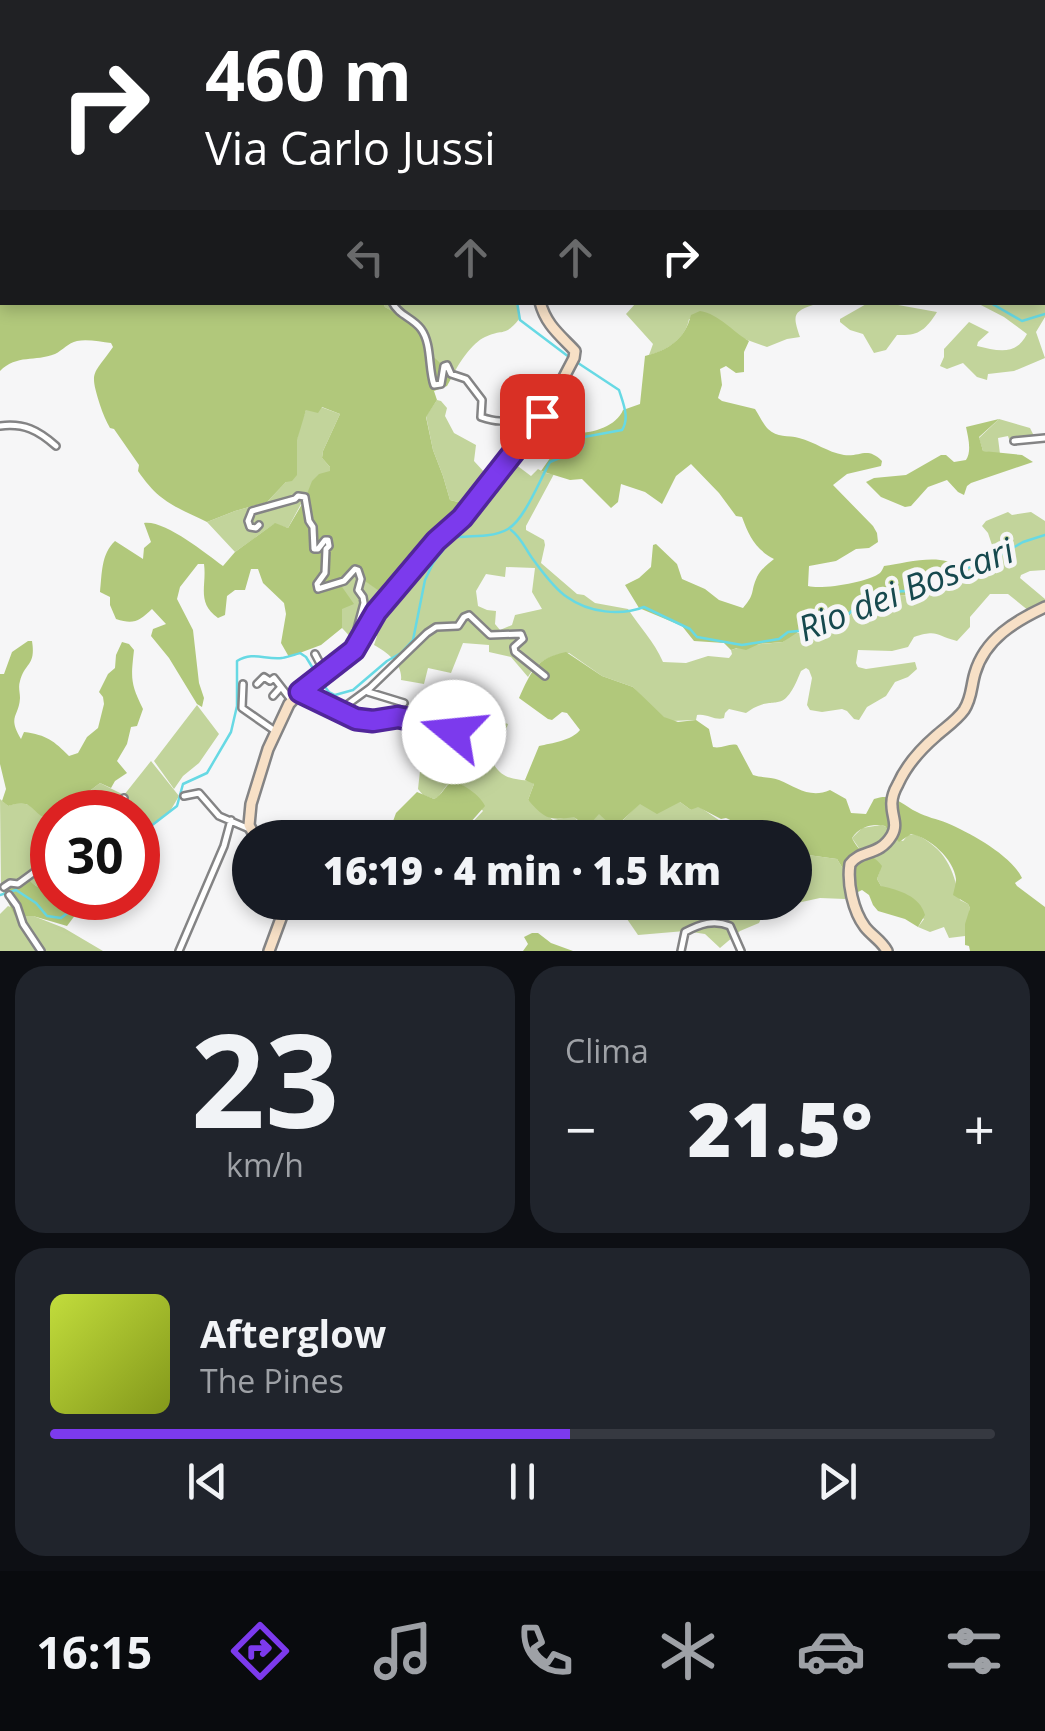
<!DOCTYPE html>
<html lang="it">
<meta charset="utf-8">
<style>
:root{--surface:#171b24;--page:#20242c;--text:#f1f3f6;--muted:#9ea1a6;--line:#363941;--accent:#7c3aed}
body{margin:0;font-family:"Open Sans",sans-serif;background:var(--page);color:var(--text);height:100vh;display:flex;flex-direction:column;font-size:38px;white-space:nowrap}
*{box-sizing:border-box;margin:0}
p{font-size:32px;color:var(--muted)}
.icon{flex:none;width:55px;height:55px;fill:none;stroke:currentColor;stroke-width:2;stroke-linecap:round;stroke-linejoin:round}
.map{position:relative;height:951px;overflow:hidden}
.sheet{display:flex;flex-direction:column;gap:15px;padding:15px;background:#0d0f14;flex:1}
.sheet>*{flex:none}
.banner{position:absolute;left:0px;top:0px;width:1045px;height:305px;box-shadow:0 5px 15px #0003;background:#202124;color:#fff;overflow:hidden}
.speed{position:absolute;left:30px;top:790px;display:flex;gap:20px;font-size:50px;font-weight:700;text-align:center}
.speed>*{display:grid;place-content:center;width:130px;height:130px;border-radius:50%;background:var(--surface);box-shadow:0 5px 15px #0003;line-height:1}
.speed .limit{border:15px solid #d22;background:#fff;color:#111}
.pin{position:absolute;display:grid;place-items:center;width:85px;height:85px;color:#fff;margin:-42px;border-radius:20px;box-shadow:0 5px 15px #0006}
.me{position:absolute;width:110px;margin:-55px;rotate:287deg;stroke-linejoin:round;filter:drop-shadow(0 0 8px #0008)}
.turn{display:flex;align-items:center;gap:35px;height:210px;padding:0 40px;font-size:45px}
.turn .icon{width:130px;height:130px;stroke-width:2.5}
.turn b{display:block;font-size:70px;line-height:85px}
.lanes{display:flex;align-items:center;height:95px;padding:0 40px;background:#0003;justify-content:center;gap:50px;direction:ltr}
.lanes .off{opacity:.35}
.big{font-size:75px;font-weight:800;line-height:1.1}
.sheet .tile{flex:1;display:flex;flex-direction:column;justify-content:center;gap:15px;min-width:0;padding:0 35px;border-radius:30px;background:var(--page)}
.sheet .dial{align-items:center;gap:0}
.dial b{font-size:130px;line-height:1}
.song{display:flex;align-items:center;gap:30px}
.cover{width:120px;height:120px;border-radius:15px;background:linear-gradient(135deg,hsl(70 70% 55%),hsl(70 70% 35%))}
.played{height:10px;border-radius:5px;background:linear-gradient(90deg,var(--accent) 55%,var(--line) 55%)}
.keys{display:flex;justify-content:space-around;direction:ltr}
.heat{display:flex;justify-content:space-between;align-items:center;font-size:55px;direction:ltr}
.sheet .tiles{flex:1;display:grid;gap:15px;grid-template-columns:1fr 1fr}
.tile:last-child{grid-column:span 2}
.trip{position:absolute;left:232px;top:820px;width:580px;height:100px;border-radius:50px;background:var(--surface);box-shadow:0 5px 15px #0003;font-weight:800;line-height:100px;text-align:center}
.menu{display:flex;height:160px;justify-content:space-around;align-items:center;background:#090b0e;color:var(--muted)}
.menu .icon{width:70px;height:70px}
.menu .current{color:var(--accent)}
.menu b{font-size:45px;color:var(--text)}
.map>svg:first-child{display:block}
</style>
<div class="map">
<svg width="1045" height="951" viewBox="0 0 1045 951">
<rect width="100%" height="100%" fill="#f6f6f7"/>
<!-- green -->
<path fill="#c2d49b" fill-rule="evenodd" d="M794 0H1045V34L1043 33 1042 2H791Z
M1045 283V317L1036 332 1045 358 1014 371 988 374 987 380 977 377 963 363 947 369 940 366 944 357V349L969 322 989 332 978 342 977 346C998 351 1016 356 1027 334L1004 317 977 303 1042 302 1043 284Z
M383 303H516L520 318C504 338 504 328 485 337 472 343 459 363 453 375L427 350 402 317 385 307Z
M636 303H814L813 305C792 312 793 316 800 337L787 339 767 347 689 319C686 338 667 351 649 355L653 344 626 314Z
M868 303H887L937 312C925 331 918 336 897 335L886 350 874 353 863 334 850 330 840 322V319Z
M437 400 441 401 447 408 445 416 454 433 476 445 474 461 485 473 492 477 507 458 531 476 538 469 545 473 554 474 526 526V530L544 540 545 545 541 563 577 594 584 595 595 603 628 609C640 628 654 641 663 662L686 663 708 656 729 658 732 654 731 650C748 644 765 644 783 642L794 633 817 632 846 620 854 611 874 607 900 595 922 596 932 593 944 586 959 568 969 569 995 554 988 533 982 526 986 521 1008 512 1012 515 1031 512 1045 521V570L1030 571 1021 575 1020 578 1045 599V608L1029 611 1008 594H990L970 617V627L957 641C935 636 939 629 914 637L908 647 892 651 858 650 856 663 858 667 866 669 915 662 917 669 908 677 895 682 886 696 867 707 859 720 854 719 847 711 842 709 822 712 810 710 807 705 812 678 809 670 806 668 801 671C781 721 777 690 746 713L729 709 725 713 724 718C715 721 707 713 697 715L696 720 671 721 659 715 633 687 602 676 569 653C550 655 538 661 528 677L511 657 489 652V645L463 643 451 673 428 668 424 684 401 680C403 664 387 652 374 645L377 636 366 632 357 644 342 628 340 584 353 573 388 596 470 505 450 500 443 476 433 450 426 416ZM506 567 535 568 532 592 542 609 515 615 512 625 500 630 495 624 496 611 487 610 478 606 476 591 486 574 505 577Z
M321 407 340 414 323 451 322 458 330 467V472L301 504 288 528 274 524 235 552 207 522 235 511 267 502 286 482 301 423 306 410Z
M999 419 1030 428 1034 436 1009 439 1008 436 998 438 1000 454 983 451 979 438Z
M197 705 219 734 199 763 183 776 174 789 154 761Z
M461 709 508 724 494 765C504 780 515 779 531 781L534 784 528 800 553 820 574 816 584 830 599 813 615 828 640 803 680 802 691 810 698 806 744 837H464L466 829 483 811 462 785H447L438 797 434 799 423 795 418 789 420 771 441 772C443 764 440 756 444 748 450 735 457 723 461 709Z
M151 761 179 796 169 813 138 835V812H60L57 802 87 793 100 783 124 795Z
M0 799 8 806C26 799 33 806 45 820L52 818V890L36 886 26 879 1 888Z
M881 825 890 828 897 839 903 841 908 835 915 834C946 849 953 868 960 900L968 904 970 908 965 936 949 938 944 927 930 932 918 927 924 919 881 886 877 879 880 870 863 854 852 838 862 828Z
M808 855 837 859 845 872V899L820 898 765 910 759 923 740 931 720 948 705 934 685 931 638 935 616 903 795 902V859L805 861Z
M8 906 64 928 103 951H0V914Z"/>
<!-- forest -->
<path fill="#b1c87b" d="M0 0H194L196 2H0Z
M0 205 2 206V302L383 303 385 307 417 325 422 332 427 350 453 375 447 386 434 391 437 400 426 417 433 450 443 476 450 500 470 505 388 597 353 573 340 584 354 604 342 609V628L321 645 289 657 281 643 286 614 284 603 263 583 258 569H251L245 590H235L227 596 225 615 218 618C196 602 207 586 204 564H198L180 587 177 599 193 630 199 683 204 698 202 707 197 704 169 658 151 636 153 629 166 624 152 609C139 621 134 625 116 619L110 605V597L100 592C102 574 101 554 115 541L143 559 144 548 151 542 144 523C165 520 205 553 223 566L235 552 275 523 288 528 305 499 312 481 319 474 330 471V467L322 458 323 451 340 414 322 407 318 413 306 410 297 440V475L292 481 286 482 267 502 235 511 207 522C174 506 159 502 138 471L139 465 114 429 110 428C106 421 103 414 100 405 89 370 93 376 113 347L111 343C101 342 88 339 77 341 68 343 63 350 55 354 35 362 17 354 0 371Z
M700 311C719 314 733 332 749 341L744 352V372L736 373 726 366 720 369 722 385 718 398 722 401 755 409C759 415 763 424 768 429 777 438 788 435 799 438 815 442 827 452 844 455 861 457 867 446 882 461L881 466 847 474 833 485 873 526 877 533 878 542 869 548 856 549 836 561 809 566 808 586C822 590 869 582 880 573 882 571 883 568 884 566 906 563 943 552 959 568L944 586 926 595H900L874 607 854 611 841 624 830 628 817 632H798L783 642 759 644 746 650 737 648 731 650 724 643 694 641 682 626 639 608 625 585 639 578 651 567 653 545 656 544 677 564 682 579 705 589 719 600 743 608C756 593 750 592 757 577 761 569 768 564 774 559 755 549 749 536 742 517L736 516 719 493 691 464 676 476 662 504 645 492 621 484 618 502 611 508 582 479 570 480 541 471 553 454 573 433C591 434 616 427 623 410L640 404 645 356C669 350 685 339 691 315Z
M999 419 979 437 983 451 1022 455 1033 462 971 483 967 486 964 495 958 492 947 480 928 487 911 506 905 507 881 497 866 482 874 478 906 475 941 455H946L954 462 966 460C972 451 968 437 966 427Z
M28 641H32C36 666 25 662 20 681 18 687 20 692 20 698 19 717 7 716 21 739L24 732C47 735 54 741 69 756L78 753 87 737 98 728 104 704 103 697 99 692 108 674 115 668 116 655 122 642 129 644 134 650C131 678 130 683 143 709L137 726 131 727 127 744 117 761 127 773 115 781 111 788 100 783 87 793 57 802 61 812H52L50 820C30 814 35 797 8 806L2 801 6 789 0 764V674H4L12 652Z
M566 652 602 676 633 687 664 717 678 722 696 720 709 729 713 747C722 749 729 743 737 745L753 775C762 778 771 777 779 780 796 787 810 799 830 790L846 799 851 813 866 814 874 799C893 792 901 804 917 812 926 817 937 819 947 823 970 833 1011 855 1022 878L1015 883 1017 886 1045 907V951H970L969 946 965 945V924L970 908 968 904 953 895C954 890 956 884 956 879 954 859 929 837 911 834L899 842 885 826C873 823 859 827 852 838 861 857 872 852 882 866L877 879 881 886C899 890 920 896 925 915L918 927 905 919 878 911 873 905 869 895 862 890 852 895 845 872 837 859 808 855 795 860V838L766 837 726 818 721 819 698 807 691 810 680 802 657 814 640 804 614 828 599 814 584 831 580 830 579 821 574 817C549 821 545 819 528 800L534 784 525 780 539 746C552 743 571 741 580 730L567 713 562 712 552 720 548 719 519 698C531 672 536 658 566 652Z
M453 782C463 783 481 796 485 806L469 824 464 837H387L379 833 380 829 392 824 396 813 417 792 434 799C443 795 444 785 453 782Z
M26 878 36 886 52 890V898H88L67 926 33 916H15L1 888Z
M532 933H538L551 943 573 951H523L528 944 524 937Z"/>
<g fill="none" stroke-linecap="round" stroke-linejoin="round">
<!-- stream -->
<path stroke="#67d9e4" stroke-width="2.5" d="M785 2 787 0
M517 302 520 320 569 357
M989 302 1022 321 1045 314
M511 530C522 538 526 551 535 562 544 574 555 589 567 597 589 613 621 616 644 607L690 629 697 637 742 645 779 639 788 632 817 629 844 618 855 608 880 601 901 591 921 592 946 581 959 568 980 567 1023 542 1045 535
M321 682 329 692 335 695 353 690 387 661 401 653 413 640 425 580 433 563 453 537C469 536 493 538 508 529 525 519 540 479 550 462L562 457 568 449 583 447 584 437 622 430C630 418 623 403 619 390L575 361
M138 836 177 806 183 784 207 773 231 732 237 706V661C253 651 265 660 282 658 283 658 298 654 300 653L306 657 317 675
M0 895 16 890 36 903 47 916 61 918 70 911 79 898"/>
<!-- street casing -->
<g stroke="#848485" stroke-width="10">
<path id="street" d="M323 2 324 0
M392 302C399 316 412 317 421 329 432 344 428 368 434 385L441 384 444 366 447 365 451 374 466 379 482 400 481 417C509 427 521 418 526 390L530 389 544 401 549 400
M0 426C24 423 38 430 56 446
M1014 441 1045 438
M259 525 256 528 250 527 248 521 252 511 295 499 298 496 305 497 309 521 313 527 314 549H318L325 540H328L329 546 326 549 325 573 317 584 318 589 344 581 355 569 358 570 361 579 358 590 363 597 364 603 353 644
M315 654 324 671
M243 684 242 708 275 731
M257 684 264 677 270 681 274 678 292 701
M300 692 340 710 370 688 427 633 436 627 458 626 464 617 469 615 490 635 521 634 523 639 514 647 515 652 545 676
M368 692 404 703
M273 696 281 687
M340 710C372 727 375 715 404 718 420 719 437 725 452 729L455 732 448 774 452 778 456 776 479 732
M184 796 199 793 219 816 247 828
M105 802 109 810
M107 812 113 811 124 798
M4 887 10 883 18 884 52 859
M9 895 17 906 23 924 41 951
M179 951 224 846 231 820
M681 951 685 932C700 924 714 919 730 926L741 951"/>
</g>
<!-- secondary casing -->
<g stroke="#848485" stroke-width="14">
<path id="secondary" d="M791 2 794 0
M260 838 252 831 249 825 251 804 268 749 289 704 304 688 354 650 377 612 393 591 436 541 463 518 541 416 552 400 574 358 575 351C560 335 546 325 540 302
M269 951 287 902
M887 951C881 940 872 936 865 927 853 911 847 883 850 864 861 849 879 857 892 835 898 825 892 816 892 806 891 798 894 791 898 784 906 766 921 749 936 736 945 728 957 720 964 710 972 698 971 686 975 673 985 639 1015 621 1045 607"/>
</g>
<!-- street -->
<use href="#street" stroke="#fff" stroke-width="5"/>
<!-- secondary -->
<use href="#secondary" stroke="#f7e0c6" stroke-width="9"/>
</g>
<g fill="none" stroke-linecap="round" stroke-linejoin="round">
<!-- route casing -->
<g stroke="#51269a" stroke-width="25">
<path id="route" d="M454 732 452 728 398 717 373 721 356 719 300 692 354 650 376 612 393 592 436 541 462 518 542 416"/>
</g>
<!-- route -->
<use href="#route" stroke="#7c3aed" stroke-width="18"/>
</g>
<g text-anchor="middle" stroke-width="10" stroke-linejoin="round" paint-order="stroke">
<!-- water labels -->
<g font-size="35" font-style="italic" fill="#16494e" stroke="#f6f6f7">
<text transform="translate(906 590) rotate(-21)" y="12">Rio dei Boscari</text>
</g>
</g>
</svg>
<div class="speed"><div class="limit">30</div></div>
<div class="pin" style="left:542px;top:416px;background:#d93025"><svg class="icon" aria-label="arrive" viewBox="0 0 24 24"><path d="M6 21V4h12l-3 4 3 4H6"/></svg></div>
<svg class="me" style="left:454px;top:732px" viewBox="-20 -20 40 40"><circle r="19" fill="#fff"/><path d="M0-13L10 11 0 6-10 11z" fill="#7c3aed"/></svg>
<div class="trip">16:19 · 4 min · 1.5 km</div>
<div class="banner">
<div class="turn"><svg class="icon" aria-label="right" viewBox="0 0 24 24"><path d="M7 20v-9h11M14 6l5 5-5 5"/></svg><div><b>460 m</b>Via Carlo Jussi</div></div>
<div class="lanes"><svg class="icon off" aria-label="left" viewBox="0 0 24 24"><path d="M17 20v-9H6M10 6l-5 5 5 5"/></svg><svg class="icon off" aria-label="ahead" viewBox="0 0 24 24"><path d="M12 20V5M6 11l6-6 6 6"/></svg><svg class="icon off" aria-label="ahead" viewBox="0 0 24 24"><path d="M12 20V5M6 11l6-6 6 6"/></svg><svg class="icon" aria-label="right" viewBox="0 0 24 24"><path d="M7 20v-9h11M14 6l5 5-5 5"/></svg></div>
</div>
</div>
<section class="sheet">
<div class="tiles">
<div class="tile dial"><b>23</b><p>km/h</p></div>
<div class="tile"><p>Clima</p>
<div class="heat"><a>−</a><b class="big">21.5°</b><a>+</a></div>
</div>
<div class="tile">
<div class="song"><i class="cover"></i><div><b>Afterglow</b><p>The Pines</p></div></div>
<div class="played"></div>
<div class="keys"><svg class="icon" aria-label="previous" viewBox="0 0 24 24"><path d="M18 5L8 12l10 7zM5 5v14"/></svg><svg class="icon" aria-label="pause" viewBox="0 0 24 24"><path d="M8 5v14M16 5v14"/></svg><svg class="icon" aria-label="next" viewBox="0 0 24 24"><path d="M6 5l10 7-10 7zM19 5v14"/></svg></div>
</div>
</div>
</section>
<nav class="menu">
<b>16:15</b>
<svg class="icon current" aria-label="directions" viewBox="0 0 24 24"><path d="M12 3l9 9-9 9-9-9zM9 14v-3h6M13 9l2 2-2 2"/></svg>
<svg class="icon" aria-label="music" viewBox="0 0 24 24"><path d="M9 18V5l10-2v13"/><circle cx="6" cy="18" r="3"/><circle cx="16" cy="16" r="3"/></svg>
<svg class="icon" aria-label="phone" viewBox="0 0 24 24"><path d="M5 4h4l2 5-3 2q2 4 5 5l2-3 5 2v4C11 20 4 13 5 4z"/></svg>
<svg class="icon" aria-label="climate" viewBox="0 0 24 24"><path d="M12 3v18M4 7l16 10M4 17L20 7"/></svg>
<svg class="icon" aria-label="car" viewBox="0 0 24 24"><path d="M5 17H2v-5l4-1 3-4h7l3 4 3 1v5h-3M9 17h6M6 11h13"/><circle cx="7" cy="17" r="2"/><circle cx="17" cy="17" r="2"/></svg>
<svg class="icon" aria-label="filters" viewBox="0 0 24 24"><path d="M4 7h16M4 17h16"/><circle cx="9" cy="7" r="2"/><circle cx="15" cy="17" r="2"/></svg>
</nav>
